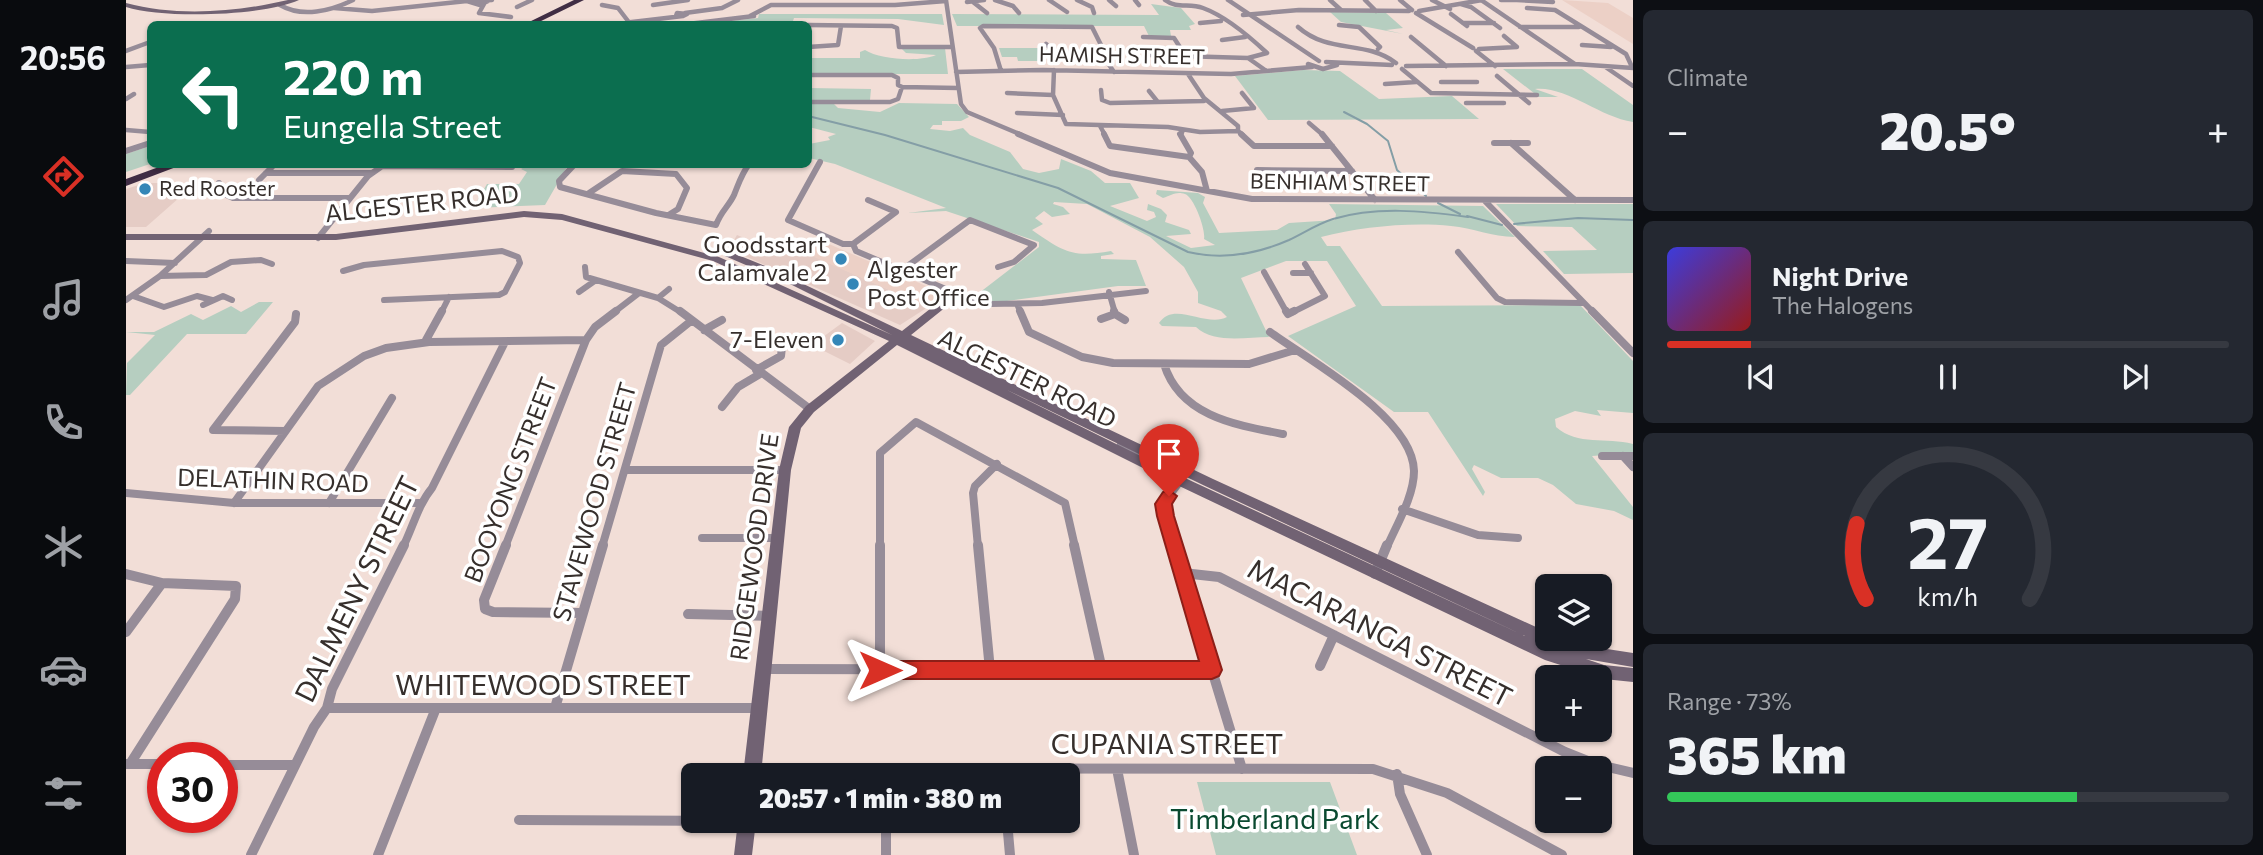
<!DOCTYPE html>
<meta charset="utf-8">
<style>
:root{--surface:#171b24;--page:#242831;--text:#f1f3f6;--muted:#9ea1a6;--line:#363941;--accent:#d93025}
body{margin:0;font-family:Commissioner,sans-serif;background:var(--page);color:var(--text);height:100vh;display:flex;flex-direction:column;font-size:26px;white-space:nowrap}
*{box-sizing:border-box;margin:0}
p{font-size:23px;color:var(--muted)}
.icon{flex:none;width:38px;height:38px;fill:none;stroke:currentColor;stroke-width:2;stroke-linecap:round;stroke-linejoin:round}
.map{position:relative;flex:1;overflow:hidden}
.panel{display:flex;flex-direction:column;gap:10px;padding:10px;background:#0d0f14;width:630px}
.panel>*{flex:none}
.hud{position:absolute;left:21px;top:21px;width:665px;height:147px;border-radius:10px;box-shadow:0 2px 5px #0004;background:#0b6e4f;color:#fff;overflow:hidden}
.buttons{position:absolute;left:1409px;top:574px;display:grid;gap:14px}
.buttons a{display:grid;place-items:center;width:77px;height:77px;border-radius:10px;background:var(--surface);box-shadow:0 2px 5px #0004;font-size:35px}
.speed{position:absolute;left:21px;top:742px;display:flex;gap:14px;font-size:35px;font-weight:700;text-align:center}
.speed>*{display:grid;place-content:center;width:91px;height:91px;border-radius:50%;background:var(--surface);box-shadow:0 2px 5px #0004;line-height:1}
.speed .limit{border:10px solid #d22;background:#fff;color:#111}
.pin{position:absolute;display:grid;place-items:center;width:60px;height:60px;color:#fff;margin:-72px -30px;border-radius:50% 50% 50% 0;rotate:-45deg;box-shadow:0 0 7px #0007}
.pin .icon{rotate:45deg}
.me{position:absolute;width:77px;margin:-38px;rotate:90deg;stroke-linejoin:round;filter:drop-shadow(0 0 5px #0008)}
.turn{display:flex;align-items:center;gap:24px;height:147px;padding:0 21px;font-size:32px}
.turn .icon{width:91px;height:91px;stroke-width:2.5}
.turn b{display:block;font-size:49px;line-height:60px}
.big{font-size:52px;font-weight:800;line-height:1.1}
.panel .card{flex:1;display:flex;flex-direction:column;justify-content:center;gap:10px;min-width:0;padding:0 24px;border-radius:10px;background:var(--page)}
.panel .dial{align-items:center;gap:0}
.dial svg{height:182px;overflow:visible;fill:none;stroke:var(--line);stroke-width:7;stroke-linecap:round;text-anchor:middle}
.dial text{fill:var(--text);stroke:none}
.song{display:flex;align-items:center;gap:21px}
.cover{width:84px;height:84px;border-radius:10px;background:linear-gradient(135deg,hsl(240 70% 55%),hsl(0 70% 35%))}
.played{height:7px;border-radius:4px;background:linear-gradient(90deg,var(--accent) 15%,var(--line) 15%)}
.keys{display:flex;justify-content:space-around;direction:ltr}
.heat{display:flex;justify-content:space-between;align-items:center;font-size:38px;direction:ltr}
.charge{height:10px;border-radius:5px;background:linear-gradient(90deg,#34c759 73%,var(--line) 0)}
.trip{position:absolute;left:555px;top:763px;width:399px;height:70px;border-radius:10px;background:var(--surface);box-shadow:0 2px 5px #0004;font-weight:800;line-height:70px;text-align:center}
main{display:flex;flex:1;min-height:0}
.tab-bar{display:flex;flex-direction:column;width:126px;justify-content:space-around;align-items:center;background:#090b0e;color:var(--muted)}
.tab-bar .icon{width:49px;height:49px}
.tab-bar .on{color:var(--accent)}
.tab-bar b{font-size:32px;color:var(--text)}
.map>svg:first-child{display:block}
</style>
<main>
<nav class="tab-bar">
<b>20:56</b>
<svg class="icon on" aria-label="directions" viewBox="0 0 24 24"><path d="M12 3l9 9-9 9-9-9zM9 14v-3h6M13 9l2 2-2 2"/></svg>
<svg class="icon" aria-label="music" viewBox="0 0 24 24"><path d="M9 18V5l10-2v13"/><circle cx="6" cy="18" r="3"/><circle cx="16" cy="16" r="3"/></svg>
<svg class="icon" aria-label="phone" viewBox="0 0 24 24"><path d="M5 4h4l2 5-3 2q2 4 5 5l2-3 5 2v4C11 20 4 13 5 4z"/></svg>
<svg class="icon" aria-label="climate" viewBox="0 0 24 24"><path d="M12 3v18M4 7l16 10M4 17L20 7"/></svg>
<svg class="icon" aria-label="car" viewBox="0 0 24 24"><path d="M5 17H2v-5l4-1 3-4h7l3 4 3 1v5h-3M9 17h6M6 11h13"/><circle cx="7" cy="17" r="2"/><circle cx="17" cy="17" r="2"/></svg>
<svg class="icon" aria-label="filters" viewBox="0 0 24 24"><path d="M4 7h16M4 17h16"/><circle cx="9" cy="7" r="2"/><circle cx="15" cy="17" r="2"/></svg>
</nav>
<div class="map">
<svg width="1507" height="855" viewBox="0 0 1507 855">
<rect width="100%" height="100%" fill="#f2ded7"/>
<!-- commercial -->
<path fill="#e5ccc5" d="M19 183H70L20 227H0V189Z
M611 235 654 253 665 246 802 307 774 325 603 249Z
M716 323 749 341 724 364 686 345Z"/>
<!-- built -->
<path fill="#ecd0c6" d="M1436 0 1482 3 1507 18V44Z
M696 241 814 292 816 295 802 307 679 253Z"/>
<!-- green -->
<path fill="#b6cec0" d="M1025 4 1055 8 1069 24 1063 26 1065 30H1044L1045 36H1023L1018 26H831L826 14 1033 15Z
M1204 12 1260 13 1277 28 1260 30 1277 34 1215 22Z
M633 14H816L818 25 772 19 668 18 666 24H574L632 18Z
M775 48H819L822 74H683V58H734V52L739 50C754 60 795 62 810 55L780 53Z
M873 48H920L922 54H917L919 61H892L891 57H876Z
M1377 69H1456L1507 105V122C1473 117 1441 86 1409 89L1432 97H1413Z
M1177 70 1214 71 1253 99 1326 96 1353 119 1142 120 1109 76Z
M683 88 745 89 744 100H683Z
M773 103 831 104 843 117 835 121H816V125H807L804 129 824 131 837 128 844 135 884 152 897 169 913 173 933 169 935 159 965 171 979 183H1004L1013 198 984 206 1021 221 1030 217 1028 212 1021 210 1022 204 1035 209 1041 215 1039 222 1063 230 1065 234 1040 236 1065 248 1089 245 1078 239C1080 230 1068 197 1059 194 1050 191 1046 195 1037 198L1030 194 1031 190 1072 193 1079 197 1077 203 1093 233 1151 230 1163 223 1209 220 1210 214 1203 204 1357 206 1389 237C1366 237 1347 228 1325 226 1283 222 1235 227 1195 237L1201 246H1214L1256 306 1454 305 1507 361V413L1471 410 1475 416 1449 411 1429 419 1430 427C1452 446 1480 437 1507 444V453L1466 456 1507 507V520L1488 511 1450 504 1427 485 1412 478H1375L1348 465 1346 469 1359 492 1357 496 1302 412H1268L1162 336 1230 306 1201 261H1160L1115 278 1143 337C1120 337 1088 344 1070 327L1036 326 1033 323C1048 300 1080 328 1101 317L1095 311 1072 303V292L1058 267 1024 237 961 204 928 202 927 204 937 207 944 214 926 217 918 211 909 218 917 224 906 230C938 252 946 258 985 251L988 254 975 256V259L1010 260 1020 286H992L873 302 857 299 853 293 913 247V242L820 211 782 213 820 208 709 164 683 158V144L704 140 702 137 710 134 683 127V104H708L712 108 754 112Z
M24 146V164L0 172V154Z
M401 165H442L419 205 347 208 361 184H393L401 172 395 169Z
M1370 204H1507V273L1438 274 1417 251 1471 250 1446 227 1391 226Z
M133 302H147L120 334H61L4 395H0L1 363 29 335 0 332H28L65 314 77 320 105 306 115 312Z
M1071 782H1204L1231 855H1090Z"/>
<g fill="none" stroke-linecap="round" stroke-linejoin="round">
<!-- stream -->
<path stroke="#849ea6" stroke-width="2" d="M1218 112 1241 124 1262 141 1271 170 1300 196
M682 116 759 135 932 188 1062 252C1096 260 1131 254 1163 240 1178 233 1191 224 1207 219 1251 206 1297 211 1342 217
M1312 203 1334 214
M1341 216 1376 225
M1388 224 1452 218 1507 220"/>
<!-- street-far3 -->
<path stroke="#968c98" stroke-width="4.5" d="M820 0 835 104 841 112 896 135
M869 0 887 6 893 13
M923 0 941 12
M951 0 966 7 968 13
M983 0 990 6
M1009 0 1013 5
M1039 0C1051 9 1063 3 1077 8 1099 16 1124 37 1141 53L1122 58 1139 70
M1102 0 1193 61
M1204 0 1215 10
M1239 0 1250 11
M1274 0 1286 10
M1306 0 1324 9
M1355 0 1449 64
M1375 0H1391
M1391 0 1427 2 1423 0
M362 1 354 5 341 1 366 0
M841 2 858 0
M847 2 861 13
M358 4 353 13 385 17
M1335 4 1345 7 1374 28
M154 5C176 18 205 11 227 0
M476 5 492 8 502 21
M527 5 562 0
M391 7 406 0
M208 8 246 11 341 1
M1401 8 1429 10 1500 54 1506 67
M1293 11 1356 0
M559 13 596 8 612 0
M1290 13 1347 48
M1325 14 1341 26
M1117 15 1173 10 1283 11
M624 16 645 5H769L820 1
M1074 23 1095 21
M1337 23H1368
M489 24 557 16 561 14 551 13 550 16
M562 24 628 16
M682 25 766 26 771 28 773 47H825
M1213 25 1233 27 1254 47 1252 49
M1172 27C1204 55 1238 39 1270 63
M1394 27H1453
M1017 37 1048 38 1059 55
M1285 37 1320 66
M1096 40 1119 37
M920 44 931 54 977 56
M1456 45 1485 47
M682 47 712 45 715 26
M1353 49 1391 47 1378 36
M0 51 24 42
M1350 51 1369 66
M1022 55 1122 58
M1200 62 1266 65
M1182 64 1197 69 1211 65
M1280 66 1449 64 1507 68
M1478 66 1507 86
M0 67 24 65
M1276 69 1305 93 1411 95
M928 70 927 95 940 124 1042 127 1074 132 1112 131V126L1078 98 1062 74
M875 71 868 48 854 28 857 26 966 27 978 51 977 56 988 72
M830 72 917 70 1105 74 1186 67
M682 75H766L772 78V85L776 87 832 88
M1371 76 1403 103
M1315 82H1351
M1259 84 1290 82
M975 90 976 100 984 103 1078 101
M1023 91 1031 101
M881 93 927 95
M0 99 8 94
M682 102H764L772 99 776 87
M1340 103H1378
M1096 111 1128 108 1116 93
M891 113 937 115
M1183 123 1197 135
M974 126 979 135
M0 130 24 132
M1112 131 1117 135
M1055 135 1057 130"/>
<!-- street-far2 -->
<path stroke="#968c98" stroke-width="6" d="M892 134 984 173 1126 199 1507 200
M978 134 984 146 1063 157
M1054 134 1065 153 1063 157 1076 172 1081 191
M1115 134 1128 146H1206
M1196 134 1249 200
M1368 143H1402
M1385 143 1449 200
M0 151 24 143
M694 162 662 220 717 244H727L730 251 841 298 865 304 916 303 1020 291
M449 164 433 181 434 187 530 213 590 225C595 211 603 206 608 195 613 183 615 175 623 164
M256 166 386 167
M1131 170 1226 171
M140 173H245
M133 180 146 167
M93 183 94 192 107 198H223
M463 193 496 171 550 174 561 188 552 209 544 214
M1358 200 1468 313
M192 238 242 176 259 164
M727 244 770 212 742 200
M1332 252 1371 298 1379 302 1456 303
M0 261 49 263
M459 267 460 277 532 298 556 313
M776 270 844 220 908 245 888 262 872 267
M217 271 238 265 376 251 392 257 394 263 379 292 373 295 258 300
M1138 272 1161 313
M1167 273H1185
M34 276 80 275 105 262 135 260 146 264
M453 292 470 280
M983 292 989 313
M7 296 38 307 71 296 86 300
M532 298 543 289
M0 300 34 276 83 231
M891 304 895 313
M77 305 97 296 106 300
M315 313 323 297
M487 313 513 293
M1165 313 1199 296 1179 264"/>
<!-- street-far1 -->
<path stroke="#968c98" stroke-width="8" d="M554 311 684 409
M894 311 903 332 956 357 987 363 1123 364 1169 350
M988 311 989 314
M1160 311 1162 314 1168 311
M1466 311 1507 353
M975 319 989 314 999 320
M578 330 596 320
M1144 332C1184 361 1287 417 1288 471 1288 496 1271 524 1261 547
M300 340 316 311
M1038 364C1054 416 1109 425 1157 434
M630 370 655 356 656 347
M596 407 612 387 634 374
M159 431 87 430 169 322 170 314
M995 444 1047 474
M1476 456H1507
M1497 456 1507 467
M499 470H659
M0 493 108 503H294
M108 503 192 386 238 356 260 348 303 342 460 340
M203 503 266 398
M1276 509 1352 535 1392 538
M576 538H652
M277 547C287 527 292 505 306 488L379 342
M379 547 460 340 469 327 490 311
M476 547 535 345 565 321
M754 547V453L790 422 939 503 949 547
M852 547 847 493 849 486 871 464
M1048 547 1037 504 1054 481"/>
<!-- street -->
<path stroke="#968c98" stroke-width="10" d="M380 545 358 600 359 609 367 612 456 613
M754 545V670
M852 545 864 670
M948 545 976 670
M1048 545 1116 769
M1057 573 1093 577 1439 752 1469 764 1507 773
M0 574 36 583 110 586 109 599 4 764
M1249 574 1261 545
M562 614 644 616
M0 632 36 583
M1194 666 1208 635
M637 669 1086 670
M201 708H633
M429 708 477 545
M0 764H37
M96 765H169
M627 768 1247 769 1321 793 1436 855
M991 769 1008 855
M1271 774 1274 794 1301 855
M393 820 621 821
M760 821V855
M881 821 884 855
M125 855 188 727 201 708 206 689 278 545
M252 855 310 708"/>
<!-- secondary -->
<path fill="#716273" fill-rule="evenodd" d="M162 0H173C138 16 37 19 0 7V3C51 17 111 12 162 0Z
M398 211 436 214 593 257 766 335 658 281 663 278 667 279 776 331 823 294H831V298L785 335 1087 479 1421 632V639H1436L1455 645 1507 653V667L1460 659 1478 665 1507 668V682L1478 679 1419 660 1049 484 771 345 688 412 675 428 665 470 635 775H617L653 470 663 427 680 406 763 341 587 261 436 220 398 217 210 240H0V234H210ZM881 390 1077 485 1399 636 1059 478Z
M602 251 644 268 645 270 644 272H636L599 256 597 254Z
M612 821H630L626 855H608Z"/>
<!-- highway -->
<path fill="#402d44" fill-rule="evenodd" d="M448 0H458L409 24H399Z
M41 164H58L0 186V179Z"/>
</g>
<!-- route -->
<path fill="#d93025" stroke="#8d1f18" stroke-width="2" d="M1043 490 1051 496 1046 504 1048 516 1096 670 1093 676 1086 679H754L747 676 744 670 747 663 754 661H1073L1031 516 1029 504 1037 492Z"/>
<!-- markers -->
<g fill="#3486b7" stroke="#fff" stroke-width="2.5">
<circle cx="19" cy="189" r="7"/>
<circle cx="715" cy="259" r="7"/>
<circle cx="727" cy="284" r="7"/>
<circle cx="712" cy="340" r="7"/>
</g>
<g text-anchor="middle" stroke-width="7" stroke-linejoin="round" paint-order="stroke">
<!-- far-street labels -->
<g font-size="21" fill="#362f2c" stroke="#fff">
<text transform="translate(996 56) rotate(1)" y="7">HAMISH STREET</text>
<text transform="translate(1214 183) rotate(1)" y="7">BENHIAM STREET</text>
</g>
<!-- far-poi labels -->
<g font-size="21" fill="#362f2c" stroke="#fff" text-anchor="start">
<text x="33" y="196">Red Rooster</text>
</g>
<!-- street labels -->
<g font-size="24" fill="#362f2c" stroke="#fff">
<text transform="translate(296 204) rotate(-6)" y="8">ALGESTER ROAD</text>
<text transform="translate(901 379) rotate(26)" y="8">ALGESTER ROAD</text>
<text transform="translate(385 480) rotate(-69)" y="8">BOOYONG STREET</text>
<text transform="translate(147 481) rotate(2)" y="8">DELATHIN ROAD</text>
<text transform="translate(469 502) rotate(-74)" y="8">STAVEWOOD STREET</text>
<text transform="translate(629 547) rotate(-82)" y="8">RIDGEWOOD DRIVE</text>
</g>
<!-- poi labels -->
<g font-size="24" fill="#362f2c" stroke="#fff" text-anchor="end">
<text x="701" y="253">Goodsstart<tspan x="701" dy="28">Calamvale 2</tspan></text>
<text x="741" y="278" text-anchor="start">Algester<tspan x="741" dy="28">Post Office</tspan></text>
<text x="698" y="348">7-Eleven</text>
</g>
<!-- near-street labels -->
<g font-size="28" fill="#362f2c" stroke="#fff">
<text transform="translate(231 589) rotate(-64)" y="10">DALMENY STREET</text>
<text transform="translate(1254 633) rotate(27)" y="10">MACARANGA STREET</text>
<text x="417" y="695">WHITEWOOD STREET</text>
<text x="1041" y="754">CUPANIA STREET</text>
</g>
<!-- near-park labels -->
<g font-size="28" fill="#0a4a30" stroke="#fff">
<text x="1149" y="829">Timberland Park</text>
</g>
</g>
</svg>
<div class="buttons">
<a><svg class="icon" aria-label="layers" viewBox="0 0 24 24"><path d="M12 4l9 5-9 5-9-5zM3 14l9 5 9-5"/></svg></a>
<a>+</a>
<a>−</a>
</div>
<div class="speed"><div class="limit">30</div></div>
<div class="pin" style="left:1043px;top:496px;background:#d93025"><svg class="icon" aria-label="arrive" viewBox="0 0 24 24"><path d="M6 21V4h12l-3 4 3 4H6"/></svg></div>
<svg class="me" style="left:754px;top:670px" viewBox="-20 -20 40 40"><path d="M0-17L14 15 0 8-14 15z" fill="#d93025" stroke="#fff" stroke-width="4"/></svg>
<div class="trip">20:57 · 1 min · 380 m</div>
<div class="hud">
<div class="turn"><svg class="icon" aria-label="left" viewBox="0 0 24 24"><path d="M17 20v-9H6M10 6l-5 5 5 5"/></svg><div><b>220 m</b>Eungella Street</div></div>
</div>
</div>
<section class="panel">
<div class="card"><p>Climate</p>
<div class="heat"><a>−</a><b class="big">20.5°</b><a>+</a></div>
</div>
<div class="card">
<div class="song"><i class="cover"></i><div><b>Night Drive</b><p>The Halogens</p></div></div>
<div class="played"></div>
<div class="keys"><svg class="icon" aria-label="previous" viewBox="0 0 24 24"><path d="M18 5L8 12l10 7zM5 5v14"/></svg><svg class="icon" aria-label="pause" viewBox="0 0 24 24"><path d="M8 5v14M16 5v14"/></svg><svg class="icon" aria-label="next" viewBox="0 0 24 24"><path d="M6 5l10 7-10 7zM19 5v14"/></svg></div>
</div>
<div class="card dial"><svg viewBox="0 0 100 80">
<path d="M14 69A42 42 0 1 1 86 69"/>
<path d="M14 69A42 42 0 0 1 10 36" stroke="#d93025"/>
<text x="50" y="56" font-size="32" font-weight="700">27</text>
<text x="50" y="72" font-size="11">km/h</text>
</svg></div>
<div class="card"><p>Range · 73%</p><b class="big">365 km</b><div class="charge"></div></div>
</section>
</main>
